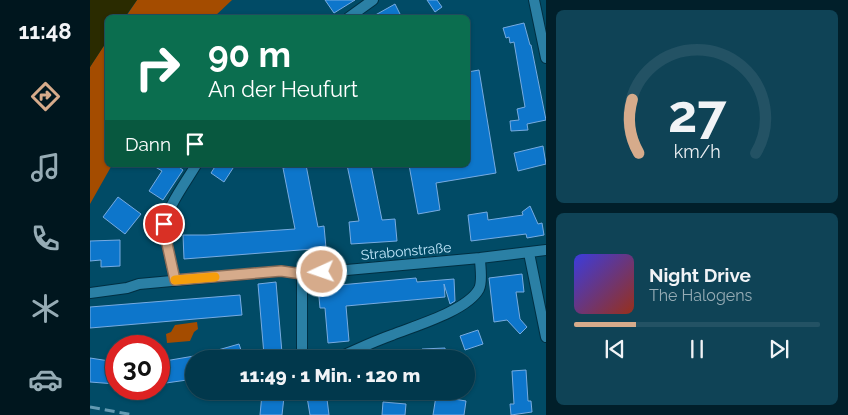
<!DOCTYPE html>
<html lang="de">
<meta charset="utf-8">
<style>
:root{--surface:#01384c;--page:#0f4356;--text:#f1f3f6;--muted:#96acb5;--line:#235264;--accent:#d6ab8b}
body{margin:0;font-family:Raleway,sans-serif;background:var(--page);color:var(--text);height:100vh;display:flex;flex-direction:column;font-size:19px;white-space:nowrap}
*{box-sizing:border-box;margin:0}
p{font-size:16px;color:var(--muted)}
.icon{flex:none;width:28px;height:28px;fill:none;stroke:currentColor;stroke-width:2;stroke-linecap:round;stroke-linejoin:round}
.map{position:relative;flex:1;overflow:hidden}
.details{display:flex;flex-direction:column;gap:10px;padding:10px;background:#011f2a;width:302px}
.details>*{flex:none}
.hud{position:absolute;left:15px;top:15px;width:365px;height:152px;border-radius:8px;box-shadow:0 1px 4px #0004,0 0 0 1px var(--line);background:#0b6e4f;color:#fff;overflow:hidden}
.speed{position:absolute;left:15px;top:335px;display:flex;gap:10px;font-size:25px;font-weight:700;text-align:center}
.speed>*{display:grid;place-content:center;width:65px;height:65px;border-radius:50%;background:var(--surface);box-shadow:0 1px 4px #0004,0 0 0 1px var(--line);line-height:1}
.speed .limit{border:8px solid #d22;background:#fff;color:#111}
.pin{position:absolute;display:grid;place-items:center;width:42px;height:42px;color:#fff;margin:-21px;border:2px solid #fff;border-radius:50%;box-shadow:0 1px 5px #0007}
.me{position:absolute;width:55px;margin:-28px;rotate:267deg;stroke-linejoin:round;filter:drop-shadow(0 0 4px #0008)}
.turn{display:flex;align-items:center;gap:18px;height:105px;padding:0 20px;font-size:22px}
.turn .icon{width:65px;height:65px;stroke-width:2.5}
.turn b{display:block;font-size:35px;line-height:42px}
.then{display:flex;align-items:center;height:48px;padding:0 20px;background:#0003;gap:10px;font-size:19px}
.details .widget{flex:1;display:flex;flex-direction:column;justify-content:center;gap:8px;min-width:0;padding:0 18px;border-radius:8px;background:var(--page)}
.details .dial{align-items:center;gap:0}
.dial svg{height:130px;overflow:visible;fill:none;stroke:var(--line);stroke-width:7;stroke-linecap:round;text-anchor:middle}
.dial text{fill:var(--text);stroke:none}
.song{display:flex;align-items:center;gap:15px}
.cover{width:60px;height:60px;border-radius:8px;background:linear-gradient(135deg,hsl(240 70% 55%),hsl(10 70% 35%))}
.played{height:5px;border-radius:2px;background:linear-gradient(90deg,var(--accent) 25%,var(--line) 25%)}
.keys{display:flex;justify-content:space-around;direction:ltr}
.trip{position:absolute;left:95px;top:350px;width:290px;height:50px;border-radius:25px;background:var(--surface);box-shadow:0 1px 4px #0004,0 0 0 1px var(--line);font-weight:800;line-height:50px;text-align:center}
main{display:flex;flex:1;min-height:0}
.dock{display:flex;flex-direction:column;width:90px;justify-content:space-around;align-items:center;background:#00161e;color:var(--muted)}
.dock .icon{width:35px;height:35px}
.dock .on{color:var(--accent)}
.dock b{font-size:22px;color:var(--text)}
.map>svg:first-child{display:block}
</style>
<main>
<nav class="dock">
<b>11:48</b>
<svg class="icon on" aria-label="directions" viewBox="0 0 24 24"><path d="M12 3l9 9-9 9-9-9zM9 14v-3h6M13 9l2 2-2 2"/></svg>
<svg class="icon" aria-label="music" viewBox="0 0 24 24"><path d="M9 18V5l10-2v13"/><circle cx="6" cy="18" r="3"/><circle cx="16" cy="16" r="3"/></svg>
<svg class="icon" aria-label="phone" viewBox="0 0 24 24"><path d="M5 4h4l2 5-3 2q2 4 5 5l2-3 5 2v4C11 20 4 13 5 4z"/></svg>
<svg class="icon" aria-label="climate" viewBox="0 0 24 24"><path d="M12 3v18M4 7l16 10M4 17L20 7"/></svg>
<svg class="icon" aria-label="car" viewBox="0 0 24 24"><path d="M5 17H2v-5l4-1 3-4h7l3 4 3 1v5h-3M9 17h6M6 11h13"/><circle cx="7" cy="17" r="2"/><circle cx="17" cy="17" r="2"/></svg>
</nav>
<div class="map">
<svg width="456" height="415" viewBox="0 0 456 415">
<rect width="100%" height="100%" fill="#014b66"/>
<!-- green -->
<path fill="#a44c00" d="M47 0H142L124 17 35 18Z
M17 41 18 165H22L0 204V67Z
M107 322 108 329 104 332 100 341 77 343 76 334 81 332 85 325Z"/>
<!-- water -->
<path fill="#2a2b00" d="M0 0H47L35 17 18 18 17 41 0 67Z"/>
<!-- building -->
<path fill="#0d76cb" stroke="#77abe1" d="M235 0H265L244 13Z
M337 0H347L352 7 345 12Z
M305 4 312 18H280Z
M434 23 440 45H441L456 120 437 124 438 130 421 131 420 121 429 120 427 109 435 107 424 42 420 43 419 37 416 38 413 28Z
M389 70 406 173 346 183 350 210 328 214 319 165H378V153H379L378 144V72Z
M453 146 456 164 428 171 424 153Z
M62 165H86L93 170 73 200 59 191 72 171Z
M126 165H145L134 182 121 173Z
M210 165H216L228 227 234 226 236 248 94 259 93 235H117L205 229 193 168Z
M257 165H281L292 220 305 219 307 241 261 244 259 222 269 221Z
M28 197 51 214 35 234 13 217Z
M440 206 448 224 452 223 454 235 437 238 436 234 381 241 378 215 397 212 398 220 433 215 432 212Z
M30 240V266L11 267V260L0 261V241Z
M432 274 434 292H426L430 319 437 327 430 334 417 320 404 322 399 278Z
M326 278 327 282 364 279 365 301 360 304 354 284 355 297 256 306 259 341 238 343 235 308H230L228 287Z
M186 282 192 353 174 355 168 284Z
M150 295 152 315 0 328V307Z
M388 330 393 344 375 350 370 336Z
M149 344 154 359H107V356Z
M355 348 356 359H332V349Z
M104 356V379L69 384V362Z
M0 358 26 362V384L0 382Z
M436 370 438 401H441L442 412 421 415 420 404H424L422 371Z
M216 391H236L239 415H220Z
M172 394 194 397 192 415H170Z
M346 396 376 401 374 415H343Z
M293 402 316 404 315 415H292Z"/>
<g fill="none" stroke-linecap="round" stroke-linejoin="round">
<!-- minor casing -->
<g stroke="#002f42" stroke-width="12">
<path id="minor" d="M444 0 456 58
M258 18 283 0
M439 253 456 337
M85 281 74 230C74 211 96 182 106 165
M0 293 37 288 49 284 191 271 212 274 390 258 456 250
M212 359V274
M245 359C264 351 282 342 302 335 324 326 377 311 389 289 393 281 390 267 390 258"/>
</g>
<!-- minor -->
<use href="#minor" stroke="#2b80a5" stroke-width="10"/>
<!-- rail -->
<path stroke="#639ab2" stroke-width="3" stroke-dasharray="10 5" stroke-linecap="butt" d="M0 407 43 415"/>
</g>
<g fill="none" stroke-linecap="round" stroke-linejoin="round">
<!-- route casing -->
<g stroke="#8b6f5a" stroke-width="12">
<path id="route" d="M74 224V230L85 280 191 271 212 274 232 272"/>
</g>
<!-- route -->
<use href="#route" stroke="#d6ab8b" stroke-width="9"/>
<!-- slow -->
<path stroke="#f59e0b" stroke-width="9" d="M85 280 125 277"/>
</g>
<g text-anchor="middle" stroke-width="5" stroke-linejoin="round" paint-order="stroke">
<!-- street labels -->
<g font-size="14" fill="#c1e7fb" stroke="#014b66">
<text transform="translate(316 251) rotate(-5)" y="5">Strabonstraße</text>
</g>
</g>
</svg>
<div class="speed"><div class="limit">30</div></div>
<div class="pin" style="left:74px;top:224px;background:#d93025"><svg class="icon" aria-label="arrive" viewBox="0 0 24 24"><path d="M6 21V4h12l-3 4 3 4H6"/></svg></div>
<svg class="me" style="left:232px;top:272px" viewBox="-20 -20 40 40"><circle r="17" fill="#d6ab8b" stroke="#fff" stroke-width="3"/><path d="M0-11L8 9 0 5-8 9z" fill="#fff"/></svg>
<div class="trip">11:49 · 1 Min. · 120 m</div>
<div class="hud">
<div class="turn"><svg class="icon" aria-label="right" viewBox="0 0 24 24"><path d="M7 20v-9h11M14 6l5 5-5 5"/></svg><div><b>90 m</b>An der Heufurt</div></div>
<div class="then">Dann<svg class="icon" aria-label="arrive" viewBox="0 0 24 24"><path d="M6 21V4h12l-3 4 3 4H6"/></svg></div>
</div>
</div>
<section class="details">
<div class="widget dial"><svg viewBox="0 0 100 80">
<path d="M14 69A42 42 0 1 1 86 69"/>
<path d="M14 69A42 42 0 0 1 10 36" stroke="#d6ab8b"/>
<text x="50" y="56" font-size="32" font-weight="700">27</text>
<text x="50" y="72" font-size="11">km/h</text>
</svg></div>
<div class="widget">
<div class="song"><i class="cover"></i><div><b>Night Drive</b><p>The Halogens</p></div></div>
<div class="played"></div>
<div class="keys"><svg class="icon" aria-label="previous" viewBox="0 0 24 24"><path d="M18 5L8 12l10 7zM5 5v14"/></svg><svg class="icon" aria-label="pause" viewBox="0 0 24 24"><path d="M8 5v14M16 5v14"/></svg><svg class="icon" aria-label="next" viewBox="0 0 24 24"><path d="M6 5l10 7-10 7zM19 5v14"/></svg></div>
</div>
</section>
</main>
